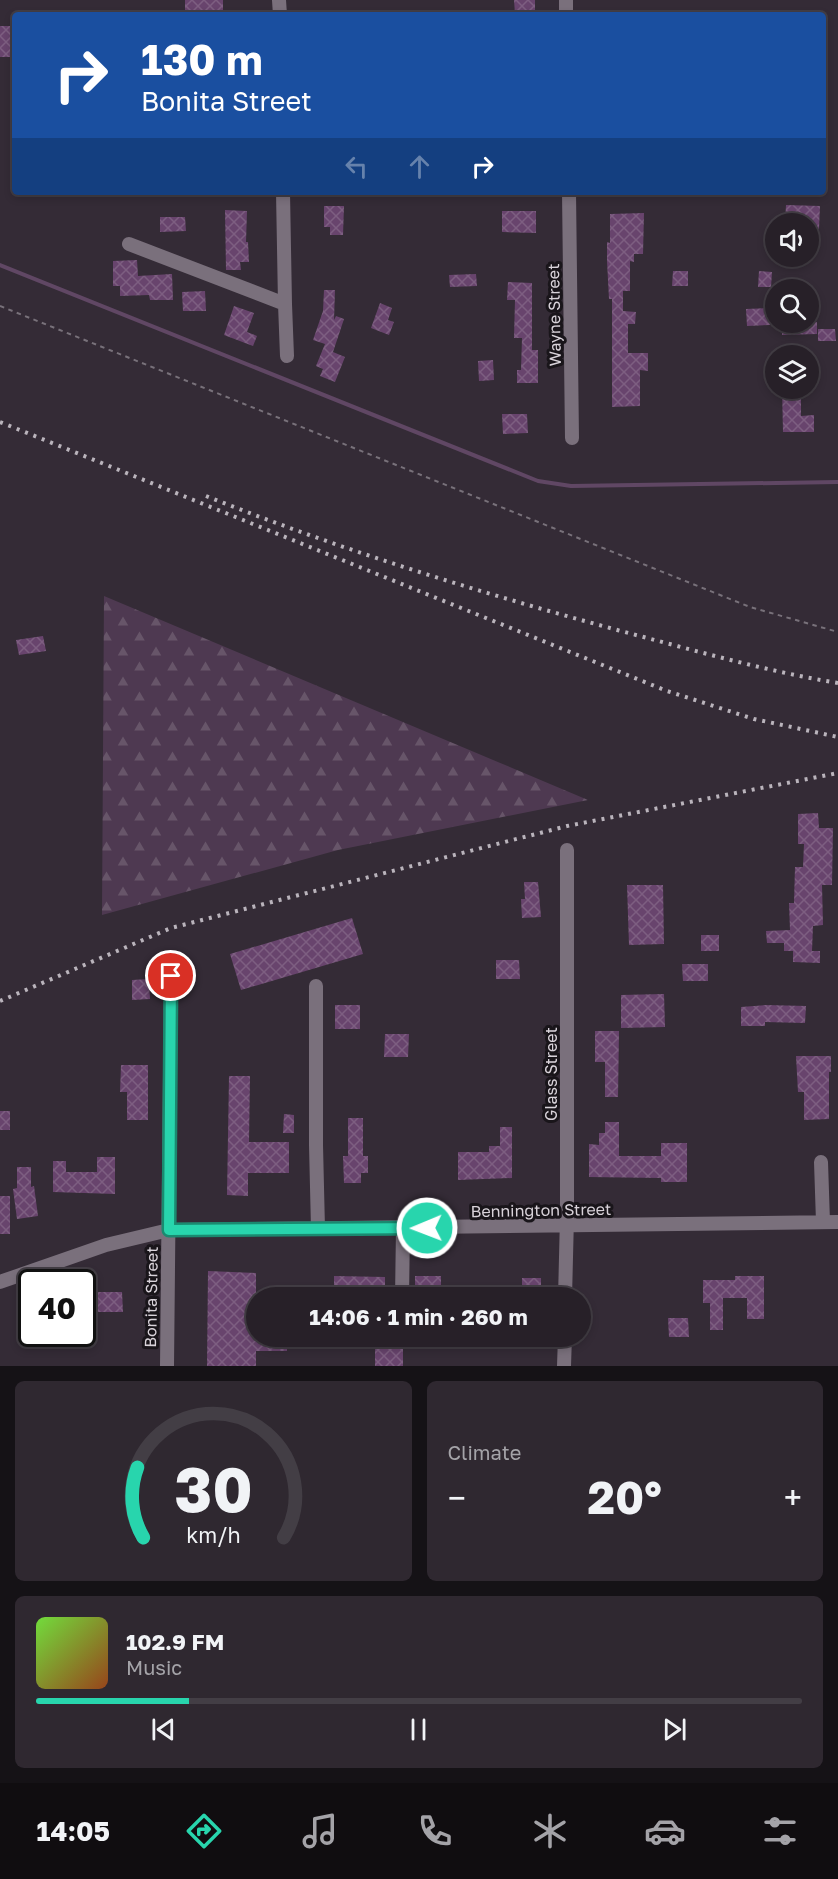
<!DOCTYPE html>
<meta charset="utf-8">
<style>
:root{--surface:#272028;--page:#2f2830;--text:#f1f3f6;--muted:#a4a3a8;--line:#433e45;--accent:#28d5ad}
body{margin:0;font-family:"Golos Text",sans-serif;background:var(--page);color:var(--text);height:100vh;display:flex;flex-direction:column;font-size:22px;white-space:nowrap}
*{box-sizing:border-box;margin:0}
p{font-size:20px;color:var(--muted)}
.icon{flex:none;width:33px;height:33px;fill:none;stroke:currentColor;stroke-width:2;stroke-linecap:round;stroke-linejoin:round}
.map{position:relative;height:1366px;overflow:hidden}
.panel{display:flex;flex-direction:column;gap:15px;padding:15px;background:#151216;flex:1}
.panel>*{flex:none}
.hud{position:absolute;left:12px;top:12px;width:814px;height:183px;border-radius:6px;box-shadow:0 3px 9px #0003,0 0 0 2px var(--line);background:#1a4fa0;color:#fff;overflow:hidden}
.controls{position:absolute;left:765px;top:213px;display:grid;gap:12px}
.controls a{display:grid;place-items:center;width:54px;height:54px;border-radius:50%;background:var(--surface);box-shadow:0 3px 9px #0003,0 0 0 2px var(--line);font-size:30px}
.speed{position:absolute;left:18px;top:1269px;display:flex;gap:12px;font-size:30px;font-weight:700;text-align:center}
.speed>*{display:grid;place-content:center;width:78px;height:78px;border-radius:50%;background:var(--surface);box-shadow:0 3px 9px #0003,0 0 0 2px var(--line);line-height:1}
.speed .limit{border:3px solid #111;border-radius:9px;background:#fff;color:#111}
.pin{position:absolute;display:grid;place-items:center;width:51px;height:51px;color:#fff;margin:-26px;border:3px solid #fff;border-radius:50%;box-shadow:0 2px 6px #0007}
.me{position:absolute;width:66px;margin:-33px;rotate:269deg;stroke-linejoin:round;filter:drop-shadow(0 0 4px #0008)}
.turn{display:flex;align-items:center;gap:21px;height:126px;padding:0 30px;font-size:27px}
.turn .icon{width:78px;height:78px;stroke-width:2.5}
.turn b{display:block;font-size:42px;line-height:51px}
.lanes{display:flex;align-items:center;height:57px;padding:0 30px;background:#0003;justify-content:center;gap:30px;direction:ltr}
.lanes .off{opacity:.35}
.big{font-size:45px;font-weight:700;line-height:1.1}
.panel .tile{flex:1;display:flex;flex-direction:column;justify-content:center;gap:9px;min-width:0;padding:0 21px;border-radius:9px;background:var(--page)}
.panel .dial{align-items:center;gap:0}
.dial svg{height:156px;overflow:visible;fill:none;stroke:var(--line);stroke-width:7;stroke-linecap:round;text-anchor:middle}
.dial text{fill:var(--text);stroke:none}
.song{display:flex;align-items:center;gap:18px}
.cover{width:72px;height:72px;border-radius:9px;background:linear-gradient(135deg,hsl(100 70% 55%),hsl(20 70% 35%))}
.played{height:6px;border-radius:3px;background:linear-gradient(90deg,var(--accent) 20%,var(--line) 20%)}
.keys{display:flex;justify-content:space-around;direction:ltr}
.heat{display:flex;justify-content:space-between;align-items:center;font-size:33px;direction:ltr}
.panel .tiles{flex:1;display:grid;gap:15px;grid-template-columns:1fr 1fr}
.tile:last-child{grid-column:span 2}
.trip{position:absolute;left:246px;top:1287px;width:345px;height:60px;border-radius:30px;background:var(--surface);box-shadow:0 3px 9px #0003,0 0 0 2px var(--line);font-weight:700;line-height:60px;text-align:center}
.dock{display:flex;height:96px;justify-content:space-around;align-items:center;background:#100d10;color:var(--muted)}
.dock .icon{width:42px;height:42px}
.dock .selected{color:var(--accent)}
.dock b{font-size:27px;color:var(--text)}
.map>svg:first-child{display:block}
</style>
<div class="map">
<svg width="838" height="1366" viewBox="0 0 838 1366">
<defs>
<pattern id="forest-firs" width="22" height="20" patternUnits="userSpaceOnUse" patternTransform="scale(1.5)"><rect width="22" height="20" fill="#4e3951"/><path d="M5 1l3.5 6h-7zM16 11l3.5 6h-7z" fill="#675569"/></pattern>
<pattern id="building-cross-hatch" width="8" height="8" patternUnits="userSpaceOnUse" patternTransform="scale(1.5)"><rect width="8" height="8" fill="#68446d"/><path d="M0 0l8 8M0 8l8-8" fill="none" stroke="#7d5e81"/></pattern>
</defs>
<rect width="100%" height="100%" fill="#342b36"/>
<!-- forest -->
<path fill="url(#forest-firs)" d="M104 596 588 800 338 850 102 915Z"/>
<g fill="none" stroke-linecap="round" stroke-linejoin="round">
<!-- stream -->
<path stroke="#604764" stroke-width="4" d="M0 265 538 481 571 486 838 482"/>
</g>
<!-- building -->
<path fill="url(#building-cross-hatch)" d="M185 0H223V15H185Z
M514 0H535V14H515Z
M0 26H15V57H0Z
M786 205 820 206 819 229 808 228V224H785Z
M324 206H344L343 235H330V227H324Z
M225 210 247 211 246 242H248L249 262H240L241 270H226Z
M502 211H536V233L502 232Z
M644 213 643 254H634V262L630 261V291H623V311L636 312 635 324H628V353H648V371L640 370V406L612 407V299H609L607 261V242L610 243V214Z
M160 217H185L186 231 160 232Z
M137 260 138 276 172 274 173 300H150L149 295 120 296V286H113V261Z
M673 271H688V286H672Z
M759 271 772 272 771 287H758Z
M476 274 477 286 450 287 449 275Z
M508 282 532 283V350H538V383H517V370H521L522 338H514L515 300H507Z
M324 290H335L334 320 336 316 344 319 333 352 345 357 335 382 320 376 323 369 316 366 325 344 313 340 323 311Z
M205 291 206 311H183L182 292Z
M380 303 392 308 388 320 394 322 389 335 371 328Z
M234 306 254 313 247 332 257 336 253 346 224 335Z
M770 308V325L747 326 746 309Z
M782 322H817V334L782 335Z
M818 329H835L836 341H818Z
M493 360 494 380 479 381 478 361Z
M782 388H794V398H801V416L814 415V432H783Z
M502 414H527L528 433 503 434Z
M43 636 46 651 19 655 16 640Z
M818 813 819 828H833L832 885H822L823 925 813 926 812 951H820V963L793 962V951H784V943H767L766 931 790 930 789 903H794L795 867H803L804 844H798V814Z
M524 882H538L541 917 522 918 521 899H525Z
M627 885H663L664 944 629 945Z
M352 918 363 954 241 990 230 954Z
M701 935H719V951H701Z
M496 960H519L520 979H496Z
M682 964H708V981H683Z
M149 979 150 999 132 1000V980Z
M664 994 665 1027 621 1028V995Z
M335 1005H360V1029H335Z
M766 1005 806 1006 805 1023 765 1022V1026H741V1007Z
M595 1031H619L618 1097H605V1062H595Z
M385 1034H409L408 1057H384Z
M796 1056H831V1072H829V1119L804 1120V1092H798Z
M121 1065H148V1120H127V1092H120Z
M229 1076H250L249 1142H289V1173H248V1196L227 1195Z
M0 1111H10V1130H0Z
M284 1114 294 1115V1133H283Z
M348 1118H363V1156H368V1173H361V1183H344L343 1156H348Z
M605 1122H619V1156H661V1143H687V1182H661V1178L589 1177V1144L599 1145V1133H605Z
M500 1127H512V1178L458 1180V1152H489V1146H500Z
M97 1157H115V1194L53 1192V1161H66V1172H97Z
M17 1167H31V1187L34 1186 38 1216 17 1219 13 1189 17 1188Z
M0 1196H10V1234H0Z
M208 1271 256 1273V1336H287V1351H256V1366H207Z
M334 1276 385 1277V1286H393V1298H334Z
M415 1276H441V1298H411V1286H415Z
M735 1276H764V1319H747V1298H723V1330H710V1303H703V1280H735Z
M522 1278H541V1298H522Z
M97 1292H122L123 1312H97Z
M668 1318H688L689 1337H669Z
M375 1347H403V1366H375Z"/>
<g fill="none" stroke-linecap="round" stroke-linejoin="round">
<!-- path -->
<path stroke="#78717a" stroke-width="2" stroke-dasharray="4.5 4.5" stroke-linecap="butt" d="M0 306 750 607 838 632"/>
<!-- minor -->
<path stroke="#7a707c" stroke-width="14" d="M279 0 280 15
M566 0V15
M569 192 572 438
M129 244 285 304 283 192
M285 304 287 356
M316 986V1145L318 1229
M821 1162 823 1222
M0 1282 106 1245 169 1230 838 1222
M402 1298 403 1228
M565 1298 567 1217V850
M167 1366 171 976
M564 1366 565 1336"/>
<!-- rail -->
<path stroke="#bab4bc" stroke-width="4" stroke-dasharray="3 6" stroke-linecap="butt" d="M0 422 667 691 754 719 838 737
M206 496C341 550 481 593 621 631 693 650 765 671 838 683
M0 1001 171 928 567 826 838 773"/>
</g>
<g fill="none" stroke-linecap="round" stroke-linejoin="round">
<!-- route casing -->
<g stroke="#1a8a70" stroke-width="15">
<path id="route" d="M171 976 169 1230 427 1228"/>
</g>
<!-- route -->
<use href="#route" stroke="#28d5ad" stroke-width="10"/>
</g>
<g text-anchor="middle" stroke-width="6" stroke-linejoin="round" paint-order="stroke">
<!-- street labels -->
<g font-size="16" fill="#d9d3da" stroke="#19151a">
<text transform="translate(554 315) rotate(-91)" y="6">Wayne Street</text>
<text transform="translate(551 1074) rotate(-90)" y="6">Glass Street</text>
<text transform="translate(541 1210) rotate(-1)" y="6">Bennington Street</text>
<text transform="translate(151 1297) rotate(-89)" y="6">Bonita Street</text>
</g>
</g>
</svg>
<div class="controls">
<a><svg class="icon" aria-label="sound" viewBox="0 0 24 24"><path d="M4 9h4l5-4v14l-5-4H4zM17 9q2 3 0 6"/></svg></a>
<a><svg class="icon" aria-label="search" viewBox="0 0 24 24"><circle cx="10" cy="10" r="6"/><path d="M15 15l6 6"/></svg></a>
<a><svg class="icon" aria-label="layers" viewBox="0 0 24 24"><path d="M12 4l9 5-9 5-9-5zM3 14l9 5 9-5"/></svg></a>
</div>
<div class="speed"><div class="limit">40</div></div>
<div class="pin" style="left:171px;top:976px;background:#d93025"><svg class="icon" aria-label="arrive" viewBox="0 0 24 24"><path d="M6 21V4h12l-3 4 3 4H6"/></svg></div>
<svg class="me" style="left:427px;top:1228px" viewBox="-20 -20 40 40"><circle r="17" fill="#28d5ad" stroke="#fff" stroke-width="3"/><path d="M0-11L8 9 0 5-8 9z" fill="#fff"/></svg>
<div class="trip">14:06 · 1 min · 260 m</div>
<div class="hud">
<div class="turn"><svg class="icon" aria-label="right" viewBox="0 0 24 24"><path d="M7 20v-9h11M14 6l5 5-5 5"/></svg><div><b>130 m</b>Bonita Street</div></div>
<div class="lanes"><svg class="icon off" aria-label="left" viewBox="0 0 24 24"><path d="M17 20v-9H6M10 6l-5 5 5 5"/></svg><svg class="icon off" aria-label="ahead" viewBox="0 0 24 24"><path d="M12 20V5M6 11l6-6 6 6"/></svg><svg class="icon" aria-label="right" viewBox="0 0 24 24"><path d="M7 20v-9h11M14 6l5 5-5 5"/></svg></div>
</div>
</div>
<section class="panel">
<div class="tiles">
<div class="tile dial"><svg viewBox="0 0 100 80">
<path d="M14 69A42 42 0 1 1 86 69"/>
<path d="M14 69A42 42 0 0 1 11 33" stroke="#28d5ad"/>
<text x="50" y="56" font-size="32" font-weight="700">30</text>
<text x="50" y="72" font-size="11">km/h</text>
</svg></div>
<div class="tile"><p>Climate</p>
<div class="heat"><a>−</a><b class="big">20°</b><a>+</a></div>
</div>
<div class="tile">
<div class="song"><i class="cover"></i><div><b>102.9 FM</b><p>Music</p></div></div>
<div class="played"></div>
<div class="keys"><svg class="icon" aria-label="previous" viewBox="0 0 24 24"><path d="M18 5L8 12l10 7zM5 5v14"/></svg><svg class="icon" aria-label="pause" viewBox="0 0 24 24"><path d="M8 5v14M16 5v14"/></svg><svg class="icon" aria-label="next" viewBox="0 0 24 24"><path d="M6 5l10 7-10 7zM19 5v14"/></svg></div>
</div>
</div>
</section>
<nav class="dock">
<b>14:05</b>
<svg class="icon selected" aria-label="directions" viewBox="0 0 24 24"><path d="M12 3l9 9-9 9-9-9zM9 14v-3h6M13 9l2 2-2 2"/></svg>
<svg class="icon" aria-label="music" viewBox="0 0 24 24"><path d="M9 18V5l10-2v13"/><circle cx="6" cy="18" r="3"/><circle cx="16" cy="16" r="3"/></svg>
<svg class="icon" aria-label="phone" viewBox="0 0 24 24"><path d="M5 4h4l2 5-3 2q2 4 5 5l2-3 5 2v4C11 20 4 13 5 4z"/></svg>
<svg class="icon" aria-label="climate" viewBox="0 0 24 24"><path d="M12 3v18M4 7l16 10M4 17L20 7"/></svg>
<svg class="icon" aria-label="car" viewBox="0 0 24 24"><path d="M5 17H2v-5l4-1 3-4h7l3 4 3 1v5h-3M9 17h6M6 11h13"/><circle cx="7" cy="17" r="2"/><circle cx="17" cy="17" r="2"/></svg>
<svg class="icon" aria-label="filters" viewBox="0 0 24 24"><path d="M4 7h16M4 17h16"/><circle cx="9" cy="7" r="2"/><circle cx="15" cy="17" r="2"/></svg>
</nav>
